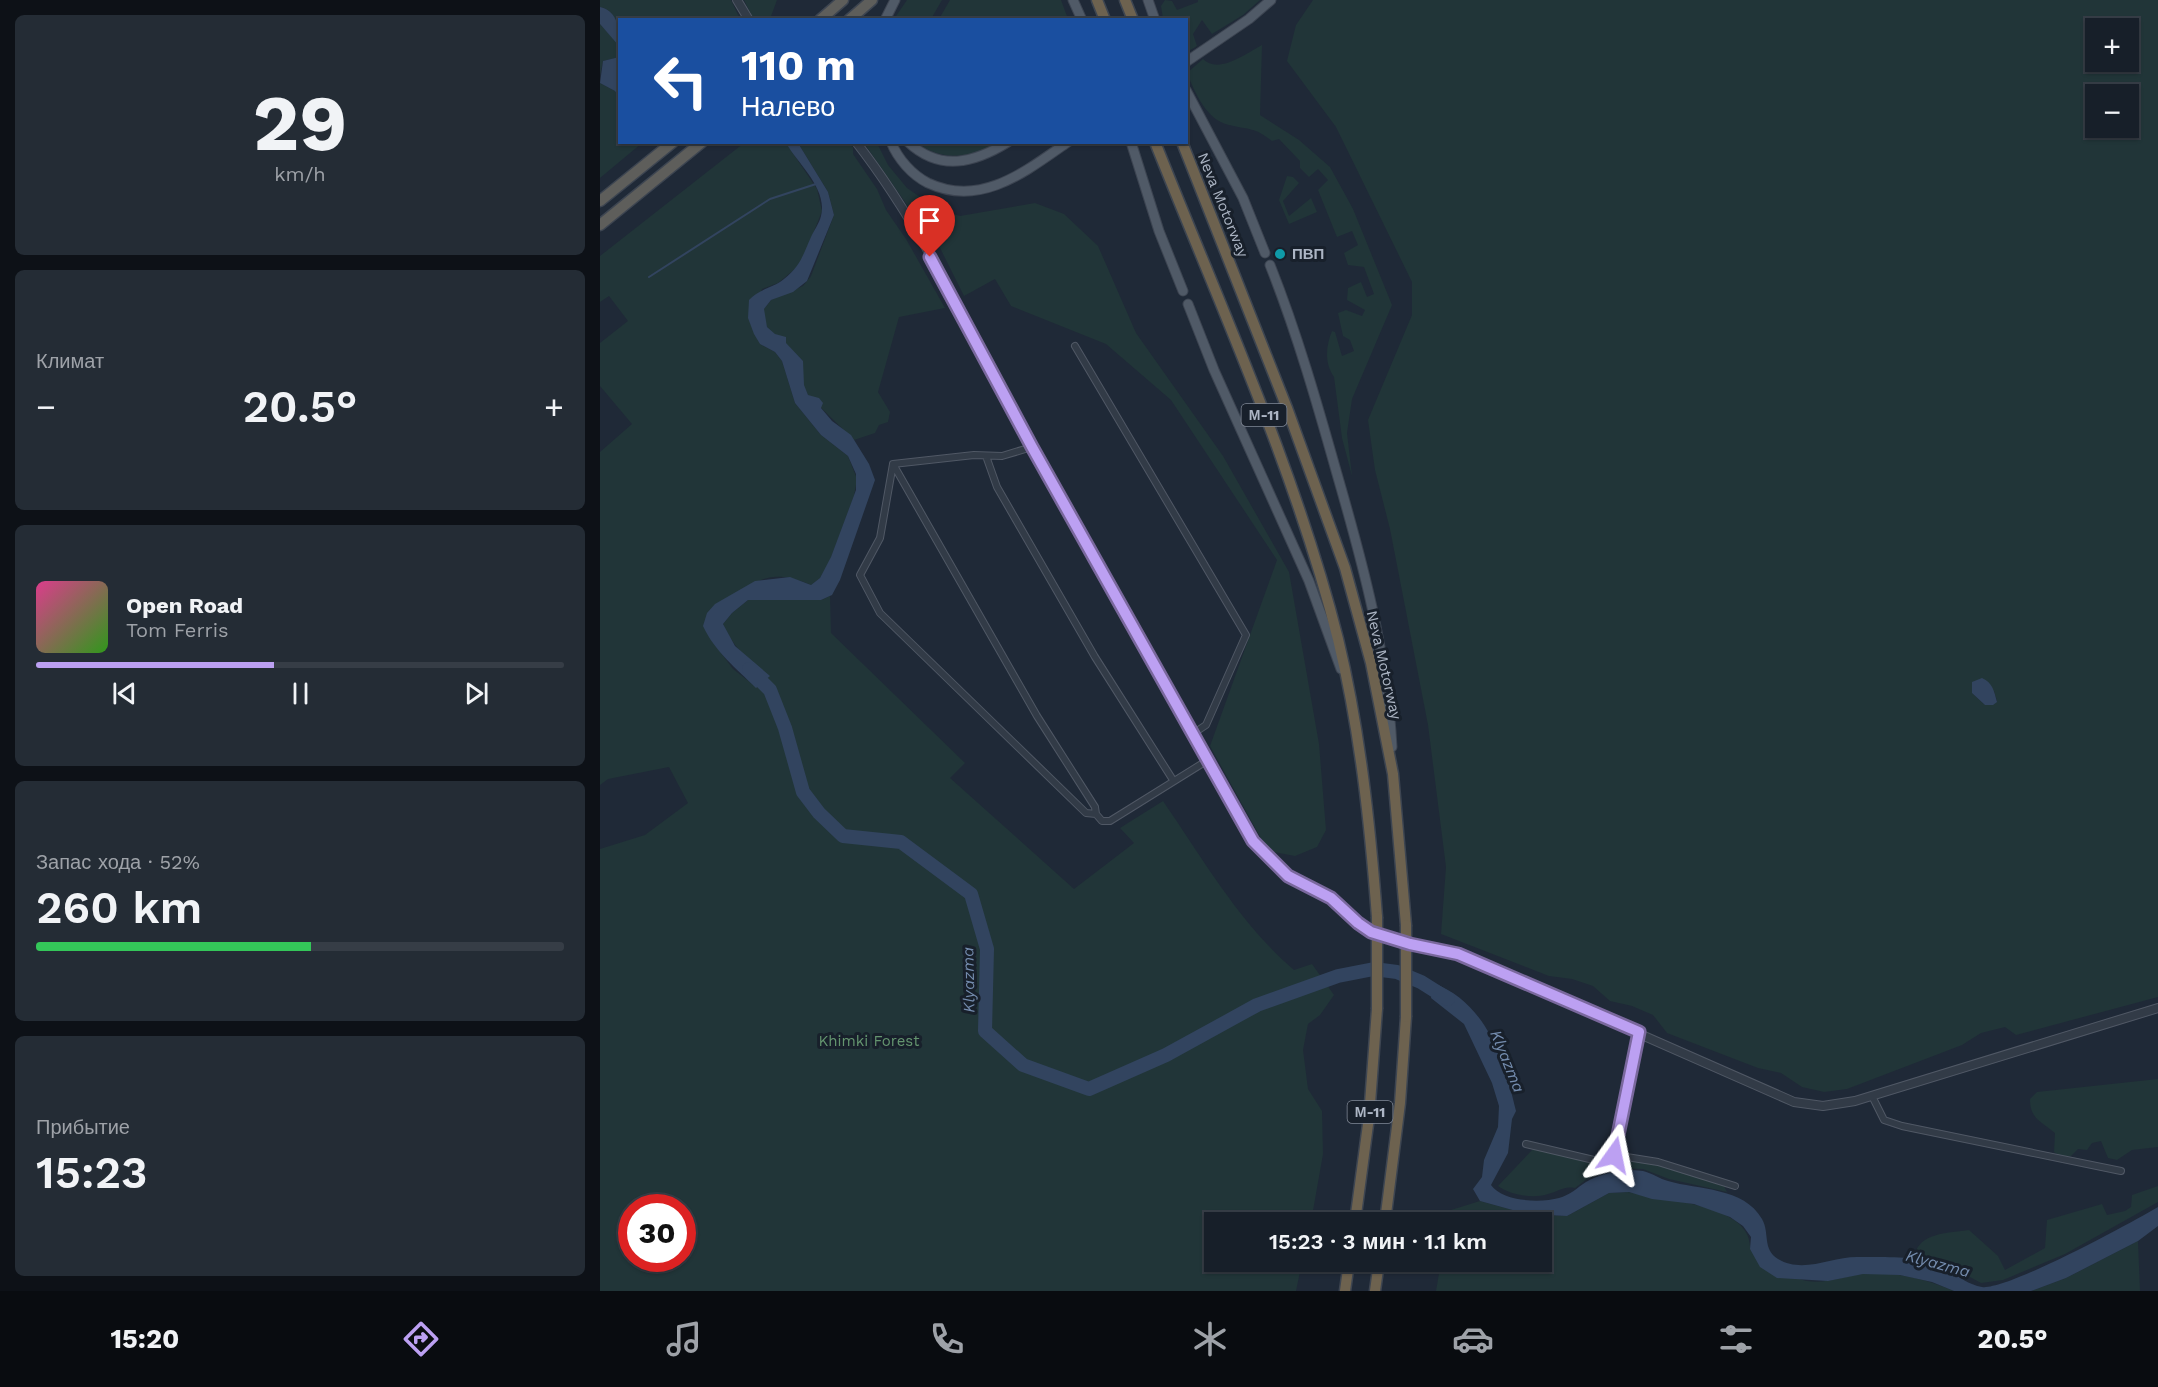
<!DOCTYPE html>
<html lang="ru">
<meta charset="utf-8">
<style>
:root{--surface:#171f29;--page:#242c35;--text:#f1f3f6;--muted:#9ea2a8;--line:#363d46;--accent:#bca0f2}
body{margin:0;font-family:"Work Sans",sans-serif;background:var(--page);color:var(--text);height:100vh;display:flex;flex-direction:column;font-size:22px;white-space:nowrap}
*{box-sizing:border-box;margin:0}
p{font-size:20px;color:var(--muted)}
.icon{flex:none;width:33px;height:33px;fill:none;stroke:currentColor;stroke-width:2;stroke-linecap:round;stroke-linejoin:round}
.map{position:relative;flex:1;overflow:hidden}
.sheet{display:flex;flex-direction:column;gap:15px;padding:15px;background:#0d1117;width:600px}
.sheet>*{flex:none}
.hud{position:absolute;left:18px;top:18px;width:570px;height:126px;border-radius:0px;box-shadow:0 2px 4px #0004,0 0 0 2px var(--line);background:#1a4fa0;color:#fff;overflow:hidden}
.controls{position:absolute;left:1485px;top:18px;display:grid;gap:12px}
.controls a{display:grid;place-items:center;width:54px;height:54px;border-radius:0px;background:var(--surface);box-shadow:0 2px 4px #0004,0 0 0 2px var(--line);font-size:30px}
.speed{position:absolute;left:18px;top:1194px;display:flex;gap:12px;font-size:30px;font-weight:700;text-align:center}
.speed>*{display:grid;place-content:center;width:78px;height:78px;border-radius:50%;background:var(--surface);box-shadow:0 2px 4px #0004,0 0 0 2px var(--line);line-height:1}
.speed .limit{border:9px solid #d22;background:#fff;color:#111}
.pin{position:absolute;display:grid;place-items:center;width:51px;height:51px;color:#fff;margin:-62px -26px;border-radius:50% 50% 50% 0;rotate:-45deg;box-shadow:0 0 6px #0007}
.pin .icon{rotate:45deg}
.me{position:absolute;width:66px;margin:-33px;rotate:12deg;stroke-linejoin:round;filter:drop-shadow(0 0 4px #0008)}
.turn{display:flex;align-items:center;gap:21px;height:126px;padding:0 24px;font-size:27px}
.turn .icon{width:78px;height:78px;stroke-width:2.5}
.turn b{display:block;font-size:42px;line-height:51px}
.big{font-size:45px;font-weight:600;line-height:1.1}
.sheet .tile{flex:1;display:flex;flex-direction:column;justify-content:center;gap:9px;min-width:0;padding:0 21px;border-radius:9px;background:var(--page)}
.sheet .dial{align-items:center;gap:0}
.dial b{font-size:78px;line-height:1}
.song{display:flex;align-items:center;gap:18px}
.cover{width:72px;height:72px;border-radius:9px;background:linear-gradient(135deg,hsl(330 70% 55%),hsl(110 70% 35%))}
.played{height:6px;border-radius:3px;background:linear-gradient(90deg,var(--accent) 45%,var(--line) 45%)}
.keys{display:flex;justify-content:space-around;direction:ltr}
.heat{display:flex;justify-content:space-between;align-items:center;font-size:33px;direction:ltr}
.charge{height:9px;border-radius:4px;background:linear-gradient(90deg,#34c759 52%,var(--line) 0)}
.trip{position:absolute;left:604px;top:1212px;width:348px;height:60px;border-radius:0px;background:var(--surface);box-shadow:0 2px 4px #0004,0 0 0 2px var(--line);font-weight:600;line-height:60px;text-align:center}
.dock{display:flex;height:96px;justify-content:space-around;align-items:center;background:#090c10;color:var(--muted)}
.dock .icon{width:42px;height:42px}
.dock .active{color:var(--accent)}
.dock b{font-size:27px;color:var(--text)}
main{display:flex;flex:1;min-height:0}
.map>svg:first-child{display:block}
</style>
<main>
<section class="sheet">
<div class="tile dial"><b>29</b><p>km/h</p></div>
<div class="tile"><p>Климат</p>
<div class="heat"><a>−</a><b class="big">20.5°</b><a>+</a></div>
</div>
<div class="tile">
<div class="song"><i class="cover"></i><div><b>Open Road</b><p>Tom Ferris</p></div></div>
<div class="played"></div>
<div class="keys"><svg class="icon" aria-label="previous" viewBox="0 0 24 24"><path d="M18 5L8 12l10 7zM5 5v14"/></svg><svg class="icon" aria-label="pause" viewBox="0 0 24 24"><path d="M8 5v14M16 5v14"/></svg><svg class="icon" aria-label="next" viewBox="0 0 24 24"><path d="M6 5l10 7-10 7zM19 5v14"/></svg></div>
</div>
<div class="tile"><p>Запас хода · 52%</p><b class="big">260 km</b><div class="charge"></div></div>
<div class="tile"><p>Прибытие</p><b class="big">15:23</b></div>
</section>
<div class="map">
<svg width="1558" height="1291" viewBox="0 0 1558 1291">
<rect width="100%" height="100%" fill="#1f2937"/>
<!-- green -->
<path fill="#213538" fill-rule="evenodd" d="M0 0H131L140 19 20 20 19 28C15 18 11 9 0 7Z
M144 0H177L170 19 154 20Z
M307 0H342L331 19H294Z
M350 0H461L468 19H339Z
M565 0 572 1 577 10 598 2V0H660L643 15 612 34 602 20 593 34 597 46 587 52 586 20 563 19 561 6Z
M713 0H1558V997L1416 1035 1405 1027 1381 1033 1362 1045 1247 1089 1224 1092 1202 1087 1181 1073 1158 1068 1067 1033 1053 1015 1032 1006 1010 1001 993 986 972 979 949 976 841 934 846 867 828 725 790 529 775 470 768 420 812 315V282L736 127 687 61 696 25ZM1496 28H1528V62H1496ZM1496 94H1528V128H1496ZM1394 691 1397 701 1385 705 1372 693Z
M0 24 20 46 19 57 3 61 0 75Z
M662 45 660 115 699 140 730 167 753 209 792 305 752 399 747 433 752 476 742 438 734 377C724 363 726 345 732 331L735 332 742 356 754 351 750 340 743 336 738 313 746 310 762 316 765 310 747 300 748 288 761 282 767 297 774 294 764 267 748 265 744 253 758 245 752 231 737 237 718 190 728 180 718 169 709 177 700 168V161L679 139 672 141C654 127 650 130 629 125 606 120 595 92 587 73L603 59C618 75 647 53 662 45Z
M0 83 15 91 19 98 20 142 42 143 0 178Z
M144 143H186L217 189 222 211 201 264 178 283 162 289 150 323 160 344 175 352 182 361 195 403 221 435 248 456 257 479 254 496 229 563 220 578 211 585C152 559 139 598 112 641L133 669 156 687 169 676C151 662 131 646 123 624L132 613 148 600H221L230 596 231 633 365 763 350 778 474 889 534 843 520 828 563 801C603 859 640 924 694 970L712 964 734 995 720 1015 708 1024 703 1050 708 1089 722 1111 723 1154 711 1222H615V1262H702L696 1291H0V849L45 835 88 803 69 767 8 779 0 785V452L32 424 0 386V343L28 321 9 296 0 302V256ZM32 1208H82V1258H32Z
M198 143H247L253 147V154L277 189 286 210 306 239 345 308 299 317 278 392 290 412 288 422 279 425 275 433 254 440 208 395 203 385V361L167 327 163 315 164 309 171 300 203 286 211 276 234 215 228 192Z
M264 143H277L288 165 307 188 337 209 360 216 435 203 464 214 498 246 536 333 623 456 689 572 719 744 726 830 717 847 695 856 668 851 610 746 677 560 571 400 506 344 411 306 395 279 364 296 332 232 318 214 314 215Z
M317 143H397C370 158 343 162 317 143Z
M687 176 693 177 699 183 683 201 689 216 711 198 717 212 689 224 679 200Z
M1558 1079V1147L1532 1150 1517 1160 1508 1158 1501 1141 1492 1143 1487 1150 1478 1149 1471 1156 1462 1157 1454 1152 1455 1133C1441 1121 1430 1119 1430 1099L1437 1092Z
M934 1148 994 1162 1013 1158 1072 1168 1124 1186 1127 1192 1069 1179 1043 1169 1014 1168 987 1179 975 1188C963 1186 960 1191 948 1194 933 1199 910 1195 898 1186Z
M1558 1186V1202L1465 1254 1403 1280 1381 1283 1339 1260 1315 1256C1318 1232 1350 1233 1369 1230L1398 1256 1405 1270 1445 1248 1447 1220 1502 1204 1507 1215 1525 1211 1531 1207 1532 1195Z
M1028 1192C1061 1201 1153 1203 1150 1249 1164 1257 1193 1279 1207 1281 1226 1284 1244 1276 1262 1274 1294 1271 1325 1279 1354 1291H836L841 1262H942V1222H849L851 1210 880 1201 927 1214 967 1216 1009 1193Z
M1538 1241 1540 1291H1431L1466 1278Z"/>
<!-- water -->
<path fill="#32445f" d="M0 7C18 11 20 30 19 46L0 24Z
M19 57H20L19 98 15 91 0 83 3 61Z
M186 143H198L228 192 234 215 207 281 193 292 171 300 164 309 167 327 175 334 186 337V343L203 361 204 385 208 395 219 398 223 403 221 408 232 421 251 435 269 464 275 480 240 580 232 595 221 600H148L132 613 123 624 135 646 170 676 156 688C136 668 115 652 103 626L107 613 115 604 155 581 190 577 211 585 220 578 231 557 256 490V474L248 456 221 435 195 403 182 361 175 352 160 344 154 334 148 318 149 300C159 289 173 288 184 279 201 265 202 257 211 237 214 230 219 224 221 216 228 189 198 164 186 143Z
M1382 678C1393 683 1394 691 1397 702L1393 705H1385L1372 693V682Z
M833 983C887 1003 904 1060 916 1111L912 1119 908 1153 891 1185C903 1202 941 1203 959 1198 970 1195 977 1188 986 1182 1000 1173 1027 1168 1043 1171 1052 1173 1060 1179 1068 1181 1098 1190 1144 1187 1162 1219 1170 1233 1162 1249 1178 1259 1203 1274 1231 1257 1257 1257 1277 1257 1322 1256 1338 1264 1353 1272 1365 1284 1382 1287 1406 1291 1531 1223 1558 1207V1226L1538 1241 1466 1278 1431 1291H1354L1332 1282 1300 1275 1263 1274 1228 1281 1177 1278 1160 1267 1150 1249 1151 1237 1143 1226 1130 1217 1094 1204 1052 1199 1029 1192 1009 1193 967 1216 927 1214 880 1201 873 1189 882 1177 884 1160 898 1127 899 1106 892 1083 864 1024 831 998Z"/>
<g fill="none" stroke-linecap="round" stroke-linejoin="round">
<!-- stream -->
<path stroke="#32445f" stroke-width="2" d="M49 277 170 199 216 184"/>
<!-- river -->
<path stroke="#32445f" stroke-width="14" d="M149 669 170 690 185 728 203 792 219 813 243 836 301 842 371 894 387 949 385 1031 423 1065 489 1089 566 1055 657 1005 738 976 774 969 797 972 821 982 848 999"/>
<!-- minor casing -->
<g stroke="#505865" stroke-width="8">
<path id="minor" d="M475 346 646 635 606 725 594 733
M386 456 397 487 495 657 573 780
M293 464 437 716 495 807 496 814 486 813 280 613 260 575 280 538Z
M293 464 374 455 402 456 432 447
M496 814 502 821H510L608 760
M1039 1032 1014 1155 1058 1162 1135 1186
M1272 1096 1284 1120 1302 1126 1521 1171
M926 1144 998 1161 1014 1155"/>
</g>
<!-- tertiary casing -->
<g stroke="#505865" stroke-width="10">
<path id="tertiary" d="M137 0 149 20
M256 142C325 230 378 346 431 445 503 578 580 708 653 841L669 860 688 876 731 898 758 923 771 932 810 944 858 954 1194 1102 1223 1106 1255 1101 1558 1008"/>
</g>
<!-- primary casing -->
<g stroke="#3c4451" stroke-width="11">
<path id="primary" d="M473 0 482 20
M548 0 555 20
M285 20 295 0
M586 62 649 19 671 0
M586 90 643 198 665 253
M291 142C298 159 312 175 328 183 381 208 426 171 468 142
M308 142C340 172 374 163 408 142
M531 142 559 231 583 291
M670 265C697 333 717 403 737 474 763 564 787 653 792 747
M588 304 614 370 709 581 741 669"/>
</g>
<!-- trunk casing -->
<g stroke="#3d4551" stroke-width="13">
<path id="trunk" d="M220 20 243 0
M249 20 272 0
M0 201 73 142
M0 225 102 142"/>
</g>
<!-- motorway casing -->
<g stroke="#3d4551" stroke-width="13">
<path id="motorway" d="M497 0 505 20
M525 0 533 20
M555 142C620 306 695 469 738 639 760 730 770 824 777 917
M582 142 687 408 745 568 771 663 793 774 806 925
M755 1222 769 1117 777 1009
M785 1222 800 1103 806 1017
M745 1291 749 1262
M775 1291 779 1262"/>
</g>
<!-- minor -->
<use href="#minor" stroke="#323b47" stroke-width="6"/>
<!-- tertiary -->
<use href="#tertiary" stroke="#323b47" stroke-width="8"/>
<!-- primary -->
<use href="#primary" stroke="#505a67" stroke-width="9"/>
<!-- trunk -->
<use href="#trunk" stroke="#5e5e5b" stroke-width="10"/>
<!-- motorway -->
<use href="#motorway" stroke="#6d624f" stroke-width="10"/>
<!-- motorway-bridge casing -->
<g stroke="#3d4551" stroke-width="13" stroke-linecap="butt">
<path id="motorway-bridge" d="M777 917V1009
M806 925V1017"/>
</g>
<!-- motorway-bridge -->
<use href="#motorway-bridge" stroke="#6d624f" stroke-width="10"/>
</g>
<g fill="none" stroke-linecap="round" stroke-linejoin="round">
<!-- route casing -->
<g stroke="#7a689d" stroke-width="15">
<path id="route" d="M330 257 432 447 653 841 688 876 731 898 758 923 771 932 810 944 858 954 1039 1032 1014 1155"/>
</g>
<!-- route -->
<use href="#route" stroke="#bca0f2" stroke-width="10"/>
</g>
<!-- markers -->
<circle fill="#0f9aa8" stroke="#18202b" stroke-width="2" cx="680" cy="254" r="6"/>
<g text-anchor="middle" stroke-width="6" stroke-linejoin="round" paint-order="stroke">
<!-- shield labels -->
<g fill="#18202b" stroke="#808896" stroke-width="1.5">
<rect x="641.5" y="404" width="45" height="22" rx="4.5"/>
<rect x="747.5" y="1101" width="45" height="22" rx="4.5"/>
</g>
<g font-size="14" font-weight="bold" fill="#acb5c4">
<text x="664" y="420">М-11</text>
<text x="770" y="1117">М-11</text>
</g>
<!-- street labels -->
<g font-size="15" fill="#acb5c4" stroke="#18202b">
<text transform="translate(623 205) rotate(68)" y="5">Neva Motorway</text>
<text transform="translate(784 665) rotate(77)" y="5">Neva Motorway</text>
</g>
<!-- poi labels -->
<g font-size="15" font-weight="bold" fill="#acb5c4" stroke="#18202b" text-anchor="start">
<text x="692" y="259">ПВП</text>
</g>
<!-- park labels -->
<g font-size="15" fill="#64956f" stroke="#18202b">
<text x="269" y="1046">Khimki Forest</text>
</g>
<!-- water labels -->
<g font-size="16" font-style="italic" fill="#748cae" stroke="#18202b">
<text transform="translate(368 980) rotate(-91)" y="6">Klyazma</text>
<text transform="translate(908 1061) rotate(68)" y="6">Klyazma</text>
<text transform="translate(1338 1263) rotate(15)" y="6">Klyazma</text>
</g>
</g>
</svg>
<div class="controls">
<a>+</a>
<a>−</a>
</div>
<div class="speed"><div class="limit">30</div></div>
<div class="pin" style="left:330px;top:257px;background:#d93025"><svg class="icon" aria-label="arrive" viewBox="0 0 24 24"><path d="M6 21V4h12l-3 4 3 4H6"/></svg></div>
<svg class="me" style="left:1014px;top:1155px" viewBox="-20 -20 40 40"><path d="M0-17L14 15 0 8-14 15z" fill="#bca0f2" stroke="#fff" stroke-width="4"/></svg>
<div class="trip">15:23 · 3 мин · 1.1 km</div>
<div class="hud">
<div class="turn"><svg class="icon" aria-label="left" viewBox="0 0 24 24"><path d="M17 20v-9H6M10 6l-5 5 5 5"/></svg><div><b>110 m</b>Налево</div></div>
</div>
</div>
</main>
<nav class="dock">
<b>15:20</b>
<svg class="icon active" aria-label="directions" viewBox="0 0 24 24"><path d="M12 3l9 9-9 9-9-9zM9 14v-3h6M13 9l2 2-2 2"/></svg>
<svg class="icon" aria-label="music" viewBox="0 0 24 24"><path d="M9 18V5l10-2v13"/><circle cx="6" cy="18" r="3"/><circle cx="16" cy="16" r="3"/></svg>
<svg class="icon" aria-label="phone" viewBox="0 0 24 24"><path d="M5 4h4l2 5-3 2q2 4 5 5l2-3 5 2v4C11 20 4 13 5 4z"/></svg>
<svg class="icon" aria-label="climate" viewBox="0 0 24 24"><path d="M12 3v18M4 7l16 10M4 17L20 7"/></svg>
<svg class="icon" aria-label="car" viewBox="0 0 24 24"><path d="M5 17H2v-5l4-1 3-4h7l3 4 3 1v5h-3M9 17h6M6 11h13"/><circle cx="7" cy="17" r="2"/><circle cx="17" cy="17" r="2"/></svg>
<svg class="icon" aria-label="filters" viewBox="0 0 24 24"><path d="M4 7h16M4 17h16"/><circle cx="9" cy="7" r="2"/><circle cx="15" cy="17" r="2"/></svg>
<b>20.5°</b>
</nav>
